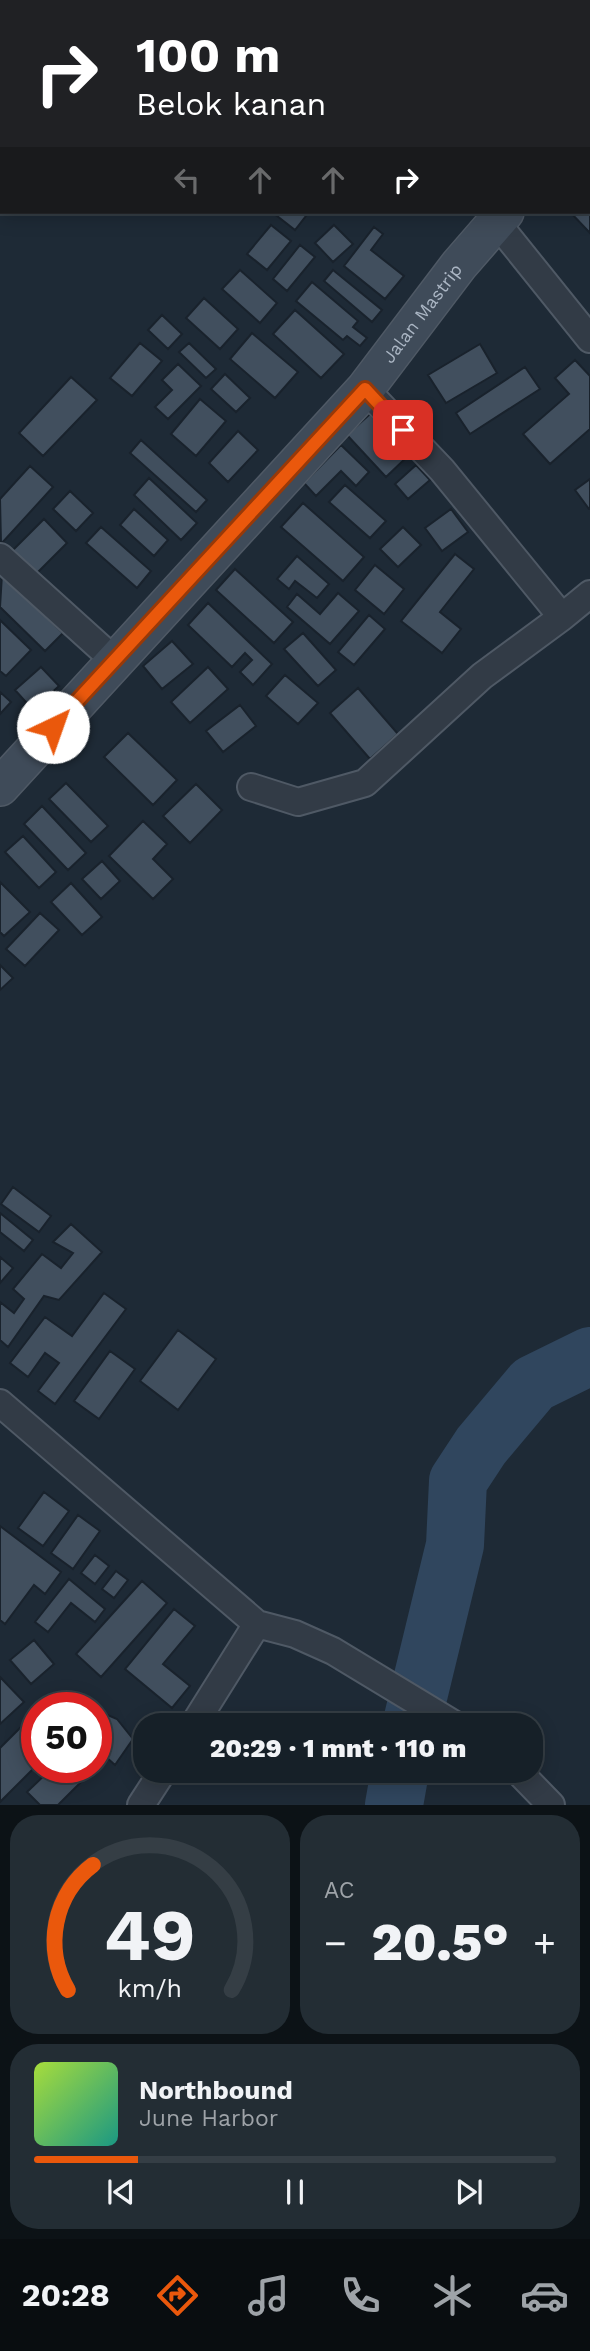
<!DOCTYPE html>
<html lang="id">
<meta charset="utf-8">
<style>
:root{--surface:#162028;--page:#232d34;--text:#f1f3f6;--muted:#9ea3a8;--line:#353e45;--accent:#ea580c}
body{margin:0;font-family:"Work Sans",sans-serif;background:var(--page);color:var(--text);height:100vh;display:flex;flex-direction:column;font-size:26px;white-space:nowrap}
*{box-sizing:border-box;margin:0}
p{font-size:23px;color:var(--muted)}
.icon{flex:none;width:38px;height:38px;fill:none;stroke:currentColor;stroke-width:2;stroke-linecap:round;stroke-linejoin:round}
.map{position:relative;height:1805px;overflow:hidden}
.panel{display:flex;flex-direction:column;gap:10px;padding:10px;background:#0c1216;flex:1}
.panel>*{flex:none}
.guide{position:absolute;left:0px;top:0px;width:592px;height:214px;box-shadow:0 4px 18px #0003,0 0 0 2px var(--line);background:#202124;color:#fff;overflow:hidden}
.speed{position:absolute;left:21px;top:1692px;display:flex;gap:14px;font-size:35px;font-weight:700;text-align:center}
.speed>*{display:grid;place-content:center;width:91px;height:91px;border-radius:50%;background:var(--surface);box-shadow:0 4px 18px #0003,0 0 0 2px var(--line);line-height:1}
.speed .limit{border:10px solid #d22;background:#fff;color:#111}
.pin{position:absolute;display:grid;place-items:center;width:60px;height:60px;color:#fff;margin:-30px;border-radius:14px;box-shadow:0 4px 10px #0006}
.me{position:absolute;width:77px;margin:-38px;rotate:42deg;stroke-linejoin:round;filter:drop-shadow(0 0 5px #0008)}
.turn{display:flex;align-items:center;gap:24px;height:147px;padding:0 21px;font-size:32px}
.turn .icon{width:91px;height:91px;stroke-width:2.5}
.turn b{display:block;font-size:49px;line-height:60px}
.lanes{display:flex;align-items:center;height:66px;padding:0 21px;background:#0003;justify-content:center;gap:35px;direction:ltr}
.lanes .off{opacity:.35}
.big{font-size:52px;font-weight:800;line-height:1.1}
.panel .widget{flex:1;display:flex;flex-direction:column;justify-content:center;gap:10px;min-width:0;padding:0 24px;border-radius:28px;background:var(--page)}
.panel .dial{align-items:center;gap:0}
.dial svg{height:182px;overflow:visible;fill:none;stroke:var(--line);stroke-width:7;stroke-linecap:round;text-anchor:middle}
.dial text{fill:var(--text);stroke:none}
.song{display:flex;align-items:center;gap:21px}
.cover{width:84px;height:84px;border-radius:10px;background:linear-gradient(135deg,hsl(80 70% 55%),hsl(170 70% 35%))}
.played{height:7px;border-radius:4px;background:linear-gradient(90deg,var(--accent) 20%,var(--line) 20%)}
.keys{display:flex;justify-content:space-around;direction:ltr}
.heat{display:flex;justify-content:space-between;align-items:center;font-size:38px;direction:ltr}
.panel .tiles{flex:1;display:grid;gap:10px;grid-template-columns:1fr 1fr}
.widget:last-child{grid-column:span 2}
.trip{position:absolute;left:133px;top:1713px;width:410px;height:70px;border-radius:28px;background:var(--surface);box-shadow:0 4px 18px #0003,0 0 0 2px var(--line);font-weight:800;line-height:70px;text-align:center}
.menu{display:flex;height:112px;justify-content:space-around;align-items:center;background:#090d10;color:var(--muted)}
.menu .icon{width:49px;height:49px}
.menu .current{color:var(--accent)}
.menu b{font-size:32px;color:var(--text)}
.map>svg:first-child{display:block}
</style>
<div class="map">
<svg width="590" height="1805" viewBox="0 0 590 1805">
<rect width="100%" height="100%" fill="#1e2a36"/>
<g fill="none" stroke-linecap="round" stroke-linejoin="round">
<!-- river -->
<path stroke="#30465e" stroke-width="58" d="M411 1726 455 1545 458 1481 481 1446 533 1384 590 1356
M394 1805 400 1771"/>
</g>
<!-- building -->
<path fill="#414f5e" stroke="#19222c" stroke-width="2" d="M590 200V233L570 212H590Z
M272 212H309L295 230Z
M271 225 291 241 267 270 247 254Z
M334 225 353 244 333 262 315 243Z
M374 227 383 234 371 250 404 276 385 299 344 266Z
M300 245 315 257 287 291 273 279Z
M240 270 277 303 260 323 222 289Z
M333 270 382 310 372 322 324 281Z
M312 282 358 321 353 327 367 338 360 346 347 336 343 340 296 301Z
M204 298 238 329 220 349 186 318Z
M295 310 344 354 321 378 273 334Z
M162 315 182 334 168 349 148 330Z
M252 333 298 372 275 398 230 359Z
M140 343 162 361 132 396 110 378Z
M189 343 216 369 206 378 179 352Z
M480 344 497 373 446 403 428 375Z
M575 360 590 376V429L550 464 523 434 569 394 555 378Z
M178 364 201 386 168 419 155 407 172 390 162 380Z
M525 367 540 389 470 434 456 413Z
M225 374 250 398 236 412 211 389Z
M71 377 97 400 43 456 19 433Z
M200 399 226 421 196 456 171 434Z
M370 414 408 456 386 477 347 435Z
M238 431 258 450 228 482 209 463Z
M141 440 207 500 196 512 130 453Z
M341 445 369 472 356 486 341 471 316 496 304 483Z
M416 465 430 480 408 499 395 484Z
M30 466 53 487 1 544 0 499Z
M149 478 197 523 181 540 134 495Z
M590 479V509H589L575 490Z
M345 485 386 521 370 538 329 502Z
M70 491 93 513 76 531 53 509Z
M303 503 364 557 343 581 281 527Z
M134 509 168 540 154 556 120 525Z
M451 509 468 532 442 551 425 528Z
M44 519 67 543 34 576 10 553Z
M101 527 151 571 137 588 86 543Z
M403 527 421 545 398 567 380 549Z
M455 554 474 569 440 612 461 629 442 653 401 621Z
M297 556 329 584 317 598 295 581 289 589 277 579Z
M375 565 404 589 384 614 355 590Z
M235 569 293 622 274 643 216 590Z
M2 574 63 633 45 651 0 607Z
M338 593 359 611 330 644 287 607 297 594 320 614Z
M208 603 272 664 253 685 240 672 252 660 245 653 232 667 188 625Z
M369 615 385 629 354 665 338 652Z
M0 620 31 650 6 676 0 671Z
M303 633 336 670 318 686 284 649Z
M172 641 193 664 162 689 143 666Z
M41 667 59 686 33 710 15 690Z
M208 667 228 689 190 723 171 702Z
M285 675 318 703 298 724 266 696Z
M358 688 398 734 370 759 330 713Z
M0 692 11 702 0 714Z
M240 705 256 726 223 752 206 731Z
M128 733 177 780 153 805 104 757Z
M66 783 108 826 91 842 49 799Z
M196 784 222 810 190 843 163 816Z
M42 806 86 853 68 870 24 824Z
M143 821 167 844 153 859 173 879 153 899 109 856Z
M23 836 56 872 39 888 5 852Z
M102 861 120 881 101 899 82 879Z
M0 882 30 912 4 936 0 932Z
M71 883 102 917 82 935 51 902Z
M40 913 59 930 25 966 6 949Z
M0 965 13 978 0 990Z
M13 1187 51 1216 39 1232 1 1204Z
M0 1213 33 1240 24 1251 0 1232Z
M71 1224 102 1252 59 1300 44 1296 8 1347 0 1340V1302L14 1313 24 1299 13 1289 42 1254 61 1268 73 1253 53 1242Z
M0 1257 13 1268 0 1283Z
M104 1293 126 1309 55 1404 38 1391 59 1363 45 1353 28 1377 10 1363 45 1317 72 1336Z
M178 1330 216 1359 178 1410 140 1381Z
M110 1351 135 1369 99 1419 74 1401Z
M44 1492 69 1511 43 1546 18 1528Z
M78 1515 100 1531 73 1569 51 1553Z
M0 1526 61 1572 45 1594 34 1585 5 1624 0 1620Z
M95 1555 109 1566 95 1584 81 1573Z
M116 1571 128 1580 114 1598 102 1589Z
M69 1579 105 1609 95 1622 71 1603 48 1632 35 1622Z
M142 1581 167 1603 101 1677 76 1654Z
M174 1609 195 1626 163 1664 190 1686 172 1708 125 1669Z
M34 1640 54 1664 31 1684 10 1660Z
M0 1677 24 1702 0 1724Z
M96 1710 117 1719 133 1739 115 1765 96 1748Z
M24 1724 37 1737V1765L0 1802V1748Z
M52 1768H95L58 1805H40L27 1792Z"/>
<g fill="none" stroke-linecap="round" stroke-linejoin="round">
<!-- minor casing -->
<g stroke="#4f5965" stroke-width="30">
<path id="minor" d="M496 222 590 339
M365 389 442 470 562 617 590 594
M0 557 114 660
M251 787 298 802 365 783 482 676 562 617
M0 1403 257 1624 193 1726
M257 1624 295 1634 333 1651 457 1726
M518 1771 551 1805
M141 1805 163 1771"/>
</g>
<!-- secondary casing -->
<g stroke="#4f5965" stroke-width="40">
<g id="secondary">
<path id="s1" d="M0 787 365 389 459 265 505 212"/>
</g>
</g>
<!-- minor -->
<use href="#minor" stroke="#323b46" stroke-width="26"/>
<!-- secondary -->
<use href="#secondary" stroke="#3f4b59" stroke-width="37"/>
</g>
<g fill="none" stroke-linecap="round" stroke-linejoin="round">
<!-- route casing -->
<g stroke="#983908" stroke-width="18">
<path id="route" d="M53 727 365 389 403 430"/>
</g>
<!-- route -->
<use href="#route" stroke="#ea580c" stroke-width="12"/>
</g>
<g text-anchor="middle" stroke-width="7" stroke-linejoin="round" paint-order="stroke">
<!-- street labels -->
<g font-size="18" fill="#abb6c4" stroke="#17202a">
<text dy="6" stroke="none"><textPath href="#s1" startOffset="635">Jalan Mastrip</textPath></text>
</g>
</g>
</svg>
<div class="speed"><div class="limit">50</div></div>
<div class="pin" style="left:403px;top:430px;background:#d93025"><svg class="icon" aria-label="arrive" viewBox="0 0 24 24"><path d="M6 21V4h12l-3 4 3 4H6"/></svg></div>
<svg class="me" style="left:53px;top:727px" viewBox="-20 -20 40 40"><circle r="19" fill="#fff"/><path d="M0-13L10 11 0 6-10 11z" fill="#ea580c"/></svg>
<div class="trip">20:29 · 1 mnt · 110 m</div>
<div class="guide">
<div class="turn"><svg class="icon" aria-label="right" viewBox="0 0 24 24"><path d="M7 20v-9h11M14 6l5 5-5 5"/></svg><div><b>100 m</b>Belok kanan</div></div>
<div class="lanes"><svg class="icon off" aria-label="left" viewBox="0 0 24 24"><path d="M17 20v-9H6M10 6l-5 5 5 5"/></svg><svg class="icon off" aria-label="ahead" viewBox="0 0 24 24"><path d="M12 20V5M6 11l6-6 6 6"/></svg><svg class="icon off" aria-label="ahead" viewBox="0 0 24 24"><path d="M12 20V5M6 11l6-6 6 6"/></svg><svg class="icon" aria-label="right" viewBox="0 0 24 24"><path d="M7 20v-9h11M14 6l5 5-5 5"/></svg></div>
</div>
</div>
<section class="panel">
<div class="tiles">
<div class="widget dial"><svg viewBox="0 0 100 80">
<path d="M14 69A42 42 0 1 1 86 69"/>
<path d="M14 69A42 42 0 0 1 25 14" stroke="#ea580c"/>
<text x="50" y="56" font-size="32" font-weight="700">49</text>
<text x="50" y="72" font-size="11">km/h</text>
</svg></div>
<div class="widget"><p>AC</p>
<div class="heat"><a>−</a><b class="big">20.5°</b><a>+</a></div>
</div>
<div class="widget">
<div class="song"><i class="cover"></i><div><b>Northbound</b><p>June Harbor</p></div></div>
<div class="played"></div>
<div class="keys"><svg class="icon" aria-label="previous" viewBox="0 0 24 24"><path d="M18 5L8 12l10 7zM5 5v14"/></svg><svg class="icon" aria-label="pause" viewBox="0 0 24 24"><path d="M8 5v14M16 5v14"/></svg><svg class="icon" aria-label="next" viewBox="0 0 24 24"><path d="M6 5l10 7-10 7zM19 5v14"/></svg></div>
</div>
</div>
</section>
<nav class="menu">
<b>20:28</b>
<svg class="icon current" aria-label="directions" viewBox="0 0 24 24"><path d="M12 3l9 9-9 9-9-9zM9 14v-3h6M13 9l2 2-2 2"/></svg>
<svg class="icon" aria-label="music" viewBox="0 0 24 24"><path d="M9 18V5l10-2v13"/><circle cx="6" cy="18" r="3"/><circle cx="16" cy="16" r="3"/></svg>
<svg class="icon" aria-label="phone" viewBox="0 0 24 24"><path d="M5 4h4l2 5-3 2q2 4 5 5l2-3 5 2v4C11 20 4 13 5 4z"/></svg>
<svg class="icon" aria-label="climate" viewBox="0 0 24 24"><path d="M12 3v18M4 7l16 10M4 17L20 7"/></svg>
<svg class="icon" aria-label="car" viewBox="0 0 24 24"><path d="M5 17H2v-5l4-1 3-4h7l3 4 3 1v5h-3M9 17h6M6 11h13"/><circle cx="7" cy="17" r="2"/><circle cx="17" cy="17" r="2"/></svg>
</nav>
